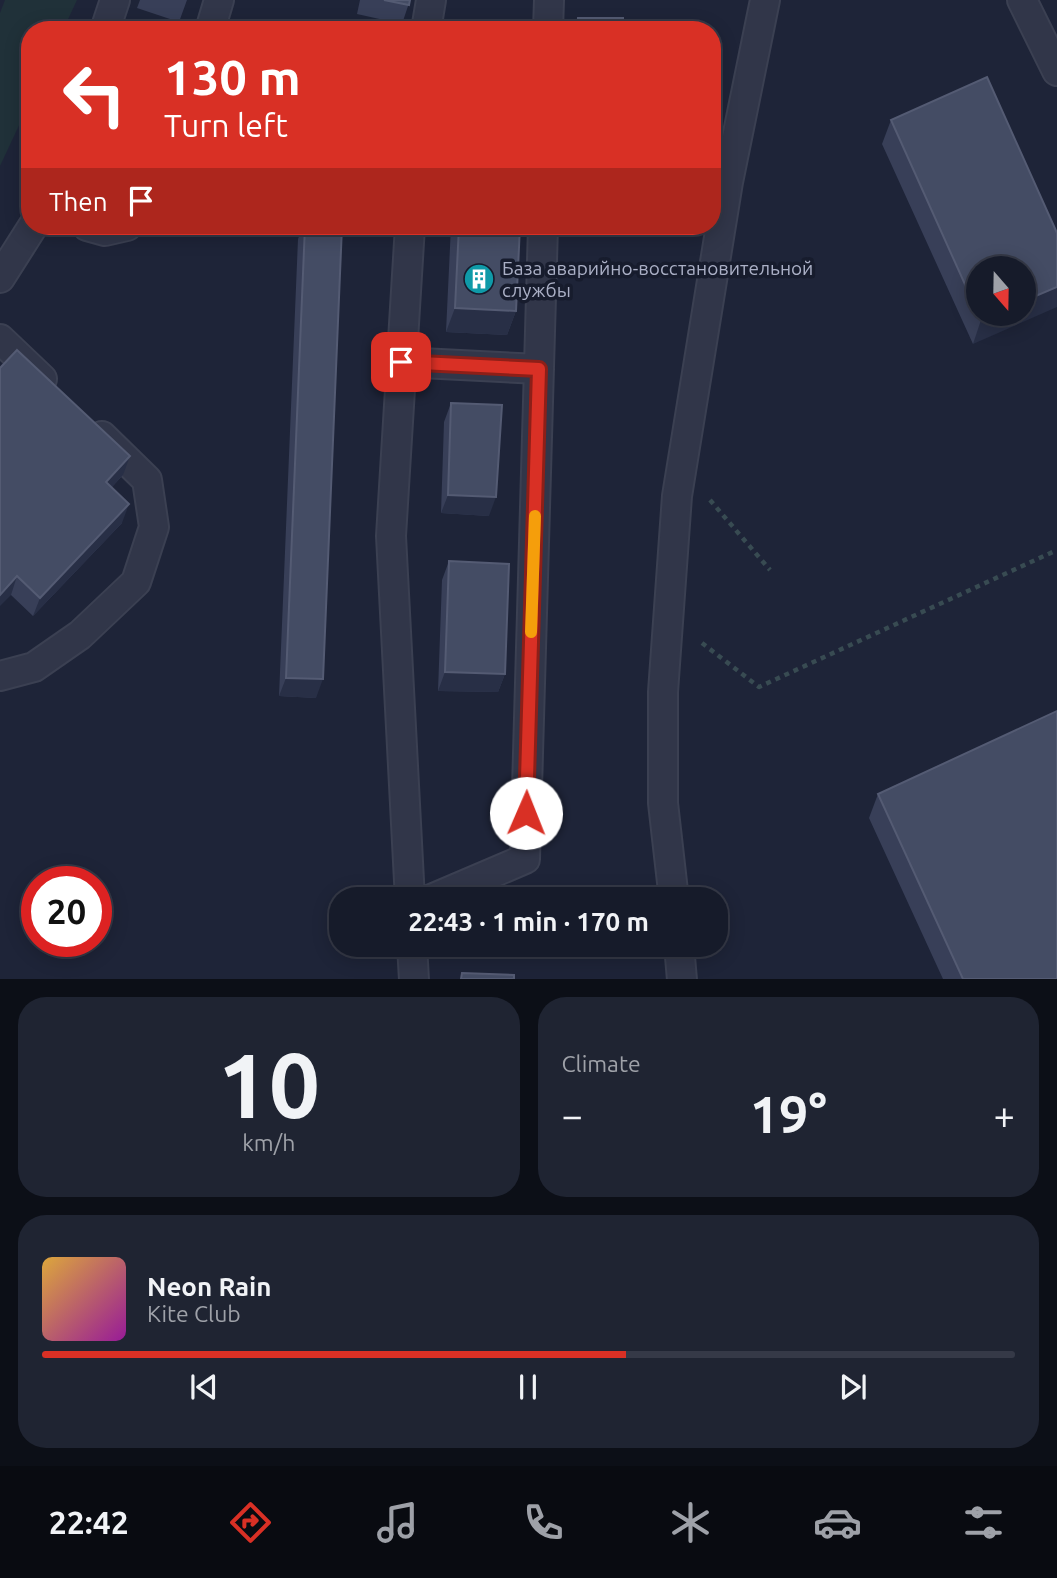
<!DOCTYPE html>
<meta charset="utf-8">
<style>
:root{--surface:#161b2a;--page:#1f2432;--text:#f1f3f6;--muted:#9ea1a8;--line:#353947;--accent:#d93025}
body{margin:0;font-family:Ubuntu,sans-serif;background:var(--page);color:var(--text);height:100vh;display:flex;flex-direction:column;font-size:26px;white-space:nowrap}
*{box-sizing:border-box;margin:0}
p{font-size:23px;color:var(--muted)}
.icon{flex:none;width:38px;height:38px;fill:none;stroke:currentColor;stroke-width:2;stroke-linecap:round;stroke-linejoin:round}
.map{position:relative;height:979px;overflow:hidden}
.panel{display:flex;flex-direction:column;gap:18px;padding:18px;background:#0c0f17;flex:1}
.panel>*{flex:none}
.top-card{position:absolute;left:21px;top:21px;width:700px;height:214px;border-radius:28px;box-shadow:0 4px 18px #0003,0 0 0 2px var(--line);background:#d93025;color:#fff;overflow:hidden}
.needle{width:46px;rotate:160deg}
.fabs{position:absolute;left:966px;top:256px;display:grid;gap:14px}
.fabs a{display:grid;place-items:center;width:70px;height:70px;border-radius:50%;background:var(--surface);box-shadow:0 4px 18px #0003,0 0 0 2px var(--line);font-size:35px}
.speed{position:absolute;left:21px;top:866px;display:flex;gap:14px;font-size:35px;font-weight:700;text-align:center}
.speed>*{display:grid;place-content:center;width:91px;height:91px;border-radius:50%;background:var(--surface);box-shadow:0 4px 18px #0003,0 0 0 2px var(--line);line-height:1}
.speed .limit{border:10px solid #d22;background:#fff;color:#111}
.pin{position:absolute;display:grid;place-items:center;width:60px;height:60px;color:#fff;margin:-30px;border-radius:14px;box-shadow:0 4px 10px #0006}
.me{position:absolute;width:77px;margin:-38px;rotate:1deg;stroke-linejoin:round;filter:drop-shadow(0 0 5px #0008)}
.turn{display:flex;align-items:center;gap:24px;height:147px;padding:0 28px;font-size:32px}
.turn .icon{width:91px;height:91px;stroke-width:2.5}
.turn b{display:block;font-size:49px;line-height:60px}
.then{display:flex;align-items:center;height:66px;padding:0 28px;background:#0003;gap:14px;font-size:26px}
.big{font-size:52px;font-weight:700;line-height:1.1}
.panel .widget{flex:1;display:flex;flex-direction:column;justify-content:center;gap:10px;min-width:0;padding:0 24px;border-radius:28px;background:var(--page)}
.panel .dial{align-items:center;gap:0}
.dial b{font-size:91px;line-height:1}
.song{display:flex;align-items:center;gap:21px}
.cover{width:84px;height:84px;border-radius:10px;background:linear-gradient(135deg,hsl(40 70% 55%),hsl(300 70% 35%))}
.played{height:7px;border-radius:4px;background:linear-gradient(90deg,var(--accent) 60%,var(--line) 60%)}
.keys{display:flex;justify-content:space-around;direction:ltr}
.heat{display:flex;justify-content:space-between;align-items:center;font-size:38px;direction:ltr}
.panel .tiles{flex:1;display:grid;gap:18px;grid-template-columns:1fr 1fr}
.widget:last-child{grid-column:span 2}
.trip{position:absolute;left:329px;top:887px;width:399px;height:70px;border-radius:28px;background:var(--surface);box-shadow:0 4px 18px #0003,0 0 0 2px var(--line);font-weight:700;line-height:70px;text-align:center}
.tab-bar{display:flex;height:112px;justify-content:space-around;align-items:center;background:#090b11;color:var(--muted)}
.tab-bar .icon{width:49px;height:49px}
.tab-bar .current{color:var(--accent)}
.tab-bar b{font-size:32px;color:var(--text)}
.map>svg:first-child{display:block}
</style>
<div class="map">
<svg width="1057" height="980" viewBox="0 0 1057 980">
<rect width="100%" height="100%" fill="#1e2438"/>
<!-- green -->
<path fill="#203139" d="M5 0H77L63 30H30V102L0 166V13Z"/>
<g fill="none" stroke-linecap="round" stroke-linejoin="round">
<!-- minor casing -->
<g stroke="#3b4052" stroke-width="32">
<path id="minor" d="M1022 0 1057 71
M105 30 115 0
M210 30 219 0
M426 30 431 0
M548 30 549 0
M87 226 105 231 127 226
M410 226 391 536 410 900
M0 278 33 226
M0 339 42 379
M401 362 539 369
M0 676 34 667 80 635 136 582 154 527 147 480 102 436
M429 900 525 859 543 226
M674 900 663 803V692L677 496 728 182 765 0
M412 945 414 980
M679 945 682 980"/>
</g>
<!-- path -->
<path stroke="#384b52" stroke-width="4.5" stroke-dasharray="5 5" stroke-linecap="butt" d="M710 500 770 570
M702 643 759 687 1057 550"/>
<!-- minor -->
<use href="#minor" stroke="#313649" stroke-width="28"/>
</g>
<!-- wall -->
<path fill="#383f58" d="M140 0H187L179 22 137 8Z
M360 0H410L402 24 357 14Z
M578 18 623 30H573Z
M891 120 1057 233 973 344 882 144Z
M303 226H342L316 698 279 696 298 239Z
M451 226H520L516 311 507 335 446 332Z
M0 368 123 475 111 488 122 523 33 616 11 595Z
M451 403 489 516 441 513 444 422Z
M449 561 505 674 498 692 438 691 442 580Z
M878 794 1057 979H943L869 818Z"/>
<!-- shaded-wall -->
<path fill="#282f46" d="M1057 287V307L973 344 981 320 997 313H1024V301Z
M455 308 516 311 507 335 446 332Z
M130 456 123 475 99 501 106 482Z
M448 495 496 497 489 516 441 513Z
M129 504 122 523 33 616 40 598Z
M17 576 11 595 0 606V595Z
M445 672 505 674 498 692 438 691Z
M286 678 323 679 316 698 279 696Z
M477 945H498L497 950H475Z"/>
<!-- building -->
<path fill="#444c64" stroke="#545b73" stroke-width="2" d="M384 0H410L409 5Z
M578 18H623V30H577Z
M987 77 1057 233V287L1024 301V268H978V313H997L981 320 891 120Z
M305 226H342L323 679 286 678Z
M459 226H520L516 311 455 308Z
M17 350 130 456 106 482 129 504 40 598 17 576 0 595V368Z
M451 403 502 405 496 497 448 495Z
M449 561 509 564 505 674 445 672Z
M1057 711V979H963L878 794Z
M462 973 514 975V979H461Z"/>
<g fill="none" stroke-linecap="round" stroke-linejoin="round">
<!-- route casing -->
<g stroke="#8d1f18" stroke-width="18">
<path id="route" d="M401 362 539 369 526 813"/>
</g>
<!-- route -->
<use href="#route" stroke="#d93025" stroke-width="12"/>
<!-- slow -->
<path stroke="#f59e0b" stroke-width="12" d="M531 632 535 516"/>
</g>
<!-- icons -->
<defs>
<g id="building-disc" transform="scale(1.575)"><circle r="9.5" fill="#0f9aa8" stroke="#171c2d"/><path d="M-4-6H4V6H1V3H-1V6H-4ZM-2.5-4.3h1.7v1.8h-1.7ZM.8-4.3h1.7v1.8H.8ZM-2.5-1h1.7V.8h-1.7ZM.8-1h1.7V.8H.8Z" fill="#fff"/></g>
</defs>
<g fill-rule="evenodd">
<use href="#building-disc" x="479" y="279"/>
</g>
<g text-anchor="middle" stroke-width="7" stroke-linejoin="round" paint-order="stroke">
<!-- poi labels -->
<g font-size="19" fill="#abb0c6" stroke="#171c2d" text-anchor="start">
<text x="502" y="275">База аварийно-восстановительной<tspan x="502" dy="22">службы</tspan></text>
</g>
</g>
</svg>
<div class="fabs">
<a><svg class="needle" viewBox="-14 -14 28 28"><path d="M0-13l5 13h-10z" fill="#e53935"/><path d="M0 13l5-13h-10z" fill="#9ea1a8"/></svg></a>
</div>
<div class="speed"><div class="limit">20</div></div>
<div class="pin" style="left:401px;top:362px;background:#d93025"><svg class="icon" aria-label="arrive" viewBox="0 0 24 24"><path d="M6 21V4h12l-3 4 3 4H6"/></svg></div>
<svg class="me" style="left:526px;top:813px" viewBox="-20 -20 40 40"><circle r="19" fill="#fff"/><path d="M0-13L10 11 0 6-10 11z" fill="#d93025"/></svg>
<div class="trip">22:43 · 1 min · 170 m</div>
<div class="top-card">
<div class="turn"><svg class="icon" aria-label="left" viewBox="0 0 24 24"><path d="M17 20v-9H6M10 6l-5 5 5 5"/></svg><div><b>130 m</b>Turn left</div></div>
<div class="then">Then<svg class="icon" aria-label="arrive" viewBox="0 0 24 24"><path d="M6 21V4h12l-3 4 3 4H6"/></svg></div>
</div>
</div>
<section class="panel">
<div class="tiles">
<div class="widget dial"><b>10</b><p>km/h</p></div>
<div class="widget"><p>Climate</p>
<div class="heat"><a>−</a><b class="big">19°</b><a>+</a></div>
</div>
<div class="widget">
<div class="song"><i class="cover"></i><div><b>Neon Rain</b><p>Kite Club</p></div></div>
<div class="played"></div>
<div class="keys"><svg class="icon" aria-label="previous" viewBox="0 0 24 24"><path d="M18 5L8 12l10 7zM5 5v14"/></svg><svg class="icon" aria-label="pause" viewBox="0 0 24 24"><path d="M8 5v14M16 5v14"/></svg><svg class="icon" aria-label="next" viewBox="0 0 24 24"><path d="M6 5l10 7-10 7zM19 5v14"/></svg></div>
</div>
</div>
</section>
<nav class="tab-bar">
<b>22:42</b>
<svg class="icon current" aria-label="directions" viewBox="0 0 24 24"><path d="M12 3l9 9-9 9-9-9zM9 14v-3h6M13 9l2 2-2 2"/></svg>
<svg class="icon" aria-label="music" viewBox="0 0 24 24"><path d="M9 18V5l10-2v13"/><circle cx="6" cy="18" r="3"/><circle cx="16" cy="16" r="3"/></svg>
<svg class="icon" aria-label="phone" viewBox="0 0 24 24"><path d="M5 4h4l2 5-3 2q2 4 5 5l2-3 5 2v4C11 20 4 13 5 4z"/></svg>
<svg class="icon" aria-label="climate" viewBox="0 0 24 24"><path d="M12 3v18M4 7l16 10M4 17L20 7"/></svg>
<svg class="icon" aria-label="car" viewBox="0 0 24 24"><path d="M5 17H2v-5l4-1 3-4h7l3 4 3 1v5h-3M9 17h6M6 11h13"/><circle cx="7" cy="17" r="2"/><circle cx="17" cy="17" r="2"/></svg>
<svg class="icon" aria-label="filters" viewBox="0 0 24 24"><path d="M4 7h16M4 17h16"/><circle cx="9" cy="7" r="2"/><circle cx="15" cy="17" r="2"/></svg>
</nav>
